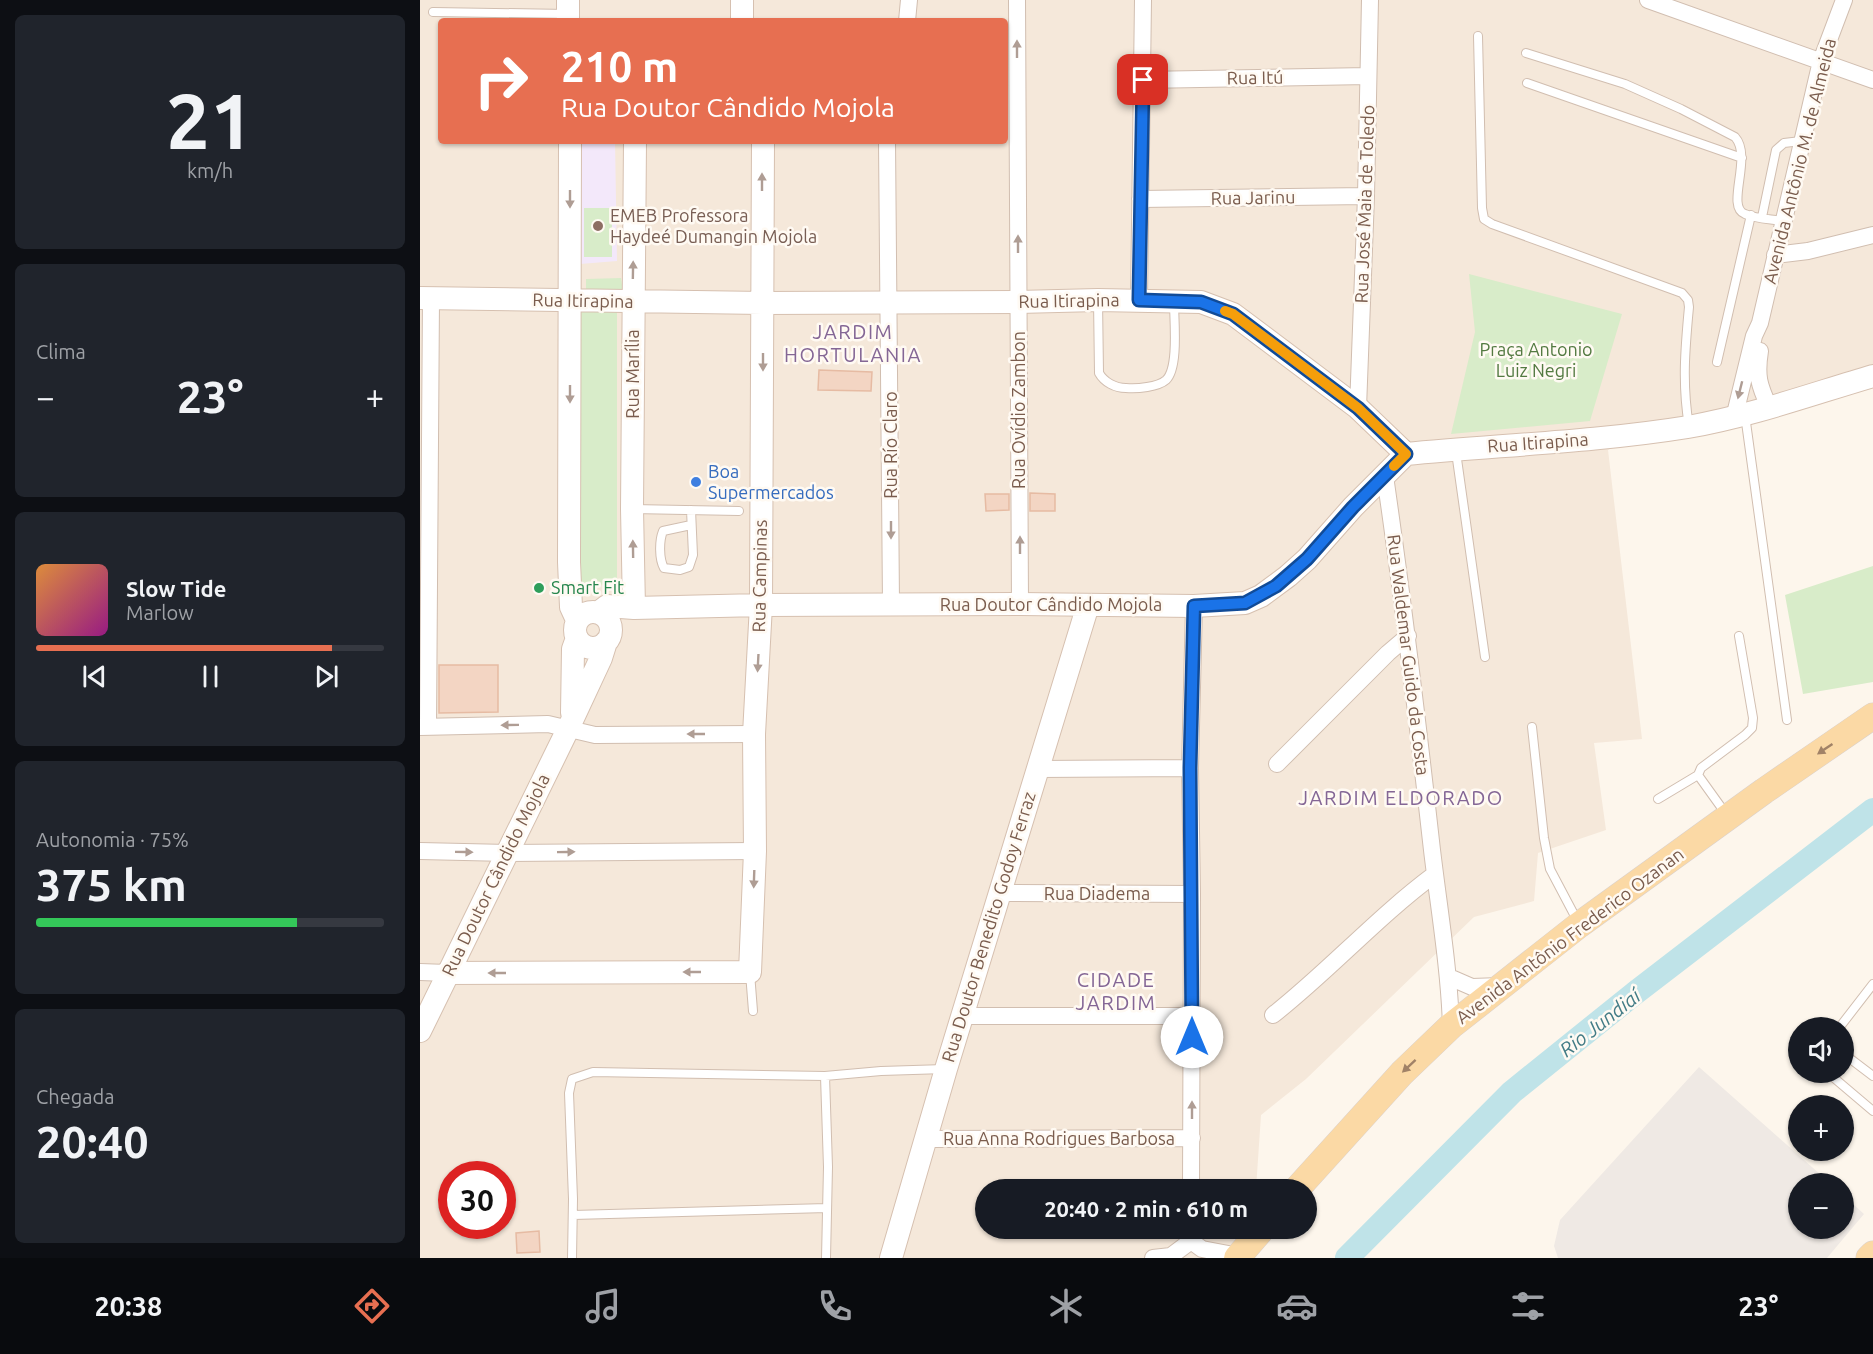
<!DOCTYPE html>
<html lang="pt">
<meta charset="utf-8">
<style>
:root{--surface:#171b24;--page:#20242c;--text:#f1f3f6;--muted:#9ea1a6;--line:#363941;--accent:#e76f51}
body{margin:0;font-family:Ubuntu,sans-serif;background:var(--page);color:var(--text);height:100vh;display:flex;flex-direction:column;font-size:22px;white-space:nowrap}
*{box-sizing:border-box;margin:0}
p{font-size:20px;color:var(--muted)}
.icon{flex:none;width:33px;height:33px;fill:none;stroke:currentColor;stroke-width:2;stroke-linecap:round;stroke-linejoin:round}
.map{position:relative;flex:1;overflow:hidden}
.details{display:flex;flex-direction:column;gap:15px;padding:15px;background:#0d0f14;width:420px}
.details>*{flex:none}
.banner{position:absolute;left:18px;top:18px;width:570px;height:126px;border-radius:6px;box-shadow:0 2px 4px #0004;background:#e76f51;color:#fff;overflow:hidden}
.tools{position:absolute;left:1368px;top:1017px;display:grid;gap:12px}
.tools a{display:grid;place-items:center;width:66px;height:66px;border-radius:50%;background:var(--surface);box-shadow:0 2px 4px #0004;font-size:30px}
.speed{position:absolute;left:18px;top:1161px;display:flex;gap:12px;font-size:30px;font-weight:700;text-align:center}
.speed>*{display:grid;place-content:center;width:78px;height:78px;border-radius:50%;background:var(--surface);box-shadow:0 2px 4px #0004;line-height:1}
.speed .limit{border:9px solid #d22;background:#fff;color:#111}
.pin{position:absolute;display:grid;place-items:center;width:51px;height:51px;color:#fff;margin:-26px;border-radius:12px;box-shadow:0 3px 9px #0006}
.me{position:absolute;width:66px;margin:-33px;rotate:0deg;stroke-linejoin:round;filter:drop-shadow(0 0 4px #0008)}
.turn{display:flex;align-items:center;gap:21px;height:126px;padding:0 24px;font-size:27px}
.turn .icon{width:78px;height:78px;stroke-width:2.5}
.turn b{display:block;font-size:42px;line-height:51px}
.big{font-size:45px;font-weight:700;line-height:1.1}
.details .card{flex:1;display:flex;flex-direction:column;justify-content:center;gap:9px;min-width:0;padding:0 21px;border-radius:9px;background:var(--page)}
.details .dial{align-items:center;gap:0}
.dial b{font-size:78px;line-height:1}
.song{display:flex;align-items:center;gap:18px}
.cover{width:72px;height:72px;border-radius:9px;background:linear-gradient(135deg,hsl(30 70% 55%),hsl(310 70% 35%))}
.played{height:6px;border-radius:3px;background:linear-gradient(90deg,var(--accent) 85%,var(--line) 85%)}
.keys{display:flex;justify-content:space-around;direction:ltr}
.heat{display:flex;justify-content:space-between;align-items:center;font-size:33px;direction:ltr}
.charge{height:9px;border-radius:4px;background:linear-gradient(90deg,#34c759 75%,var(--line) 0)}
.trip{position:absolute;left:555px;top:1179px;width:342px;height:60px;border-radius:30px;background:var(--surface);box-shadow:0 2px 4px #0004;font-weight:700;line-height:60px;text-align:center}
.dock{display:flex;height:96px;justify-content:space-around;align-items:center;background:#090b0e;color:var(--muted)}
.dock .icon{width:42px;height:42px}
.dock .selected{color:var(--accent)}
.dock b{font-size:27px;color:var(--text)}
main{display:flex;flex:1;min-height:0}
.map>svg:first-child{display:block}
</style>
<main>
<section class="details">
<div class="card dial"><b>21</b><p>km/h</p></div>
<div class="card"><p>Clima</p>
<div class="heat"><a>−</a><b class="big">23°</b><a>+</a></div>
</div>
<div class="card">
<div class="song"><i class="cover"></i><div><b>Slow Tide</b><p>Marlow</p></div></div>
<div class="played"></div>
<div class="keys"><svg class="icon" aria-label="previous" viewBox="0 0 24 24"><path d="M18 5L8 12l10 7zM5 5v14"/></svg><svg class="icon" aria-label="pause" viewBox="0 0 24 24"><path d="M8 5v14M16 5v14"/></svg><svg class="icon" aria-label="next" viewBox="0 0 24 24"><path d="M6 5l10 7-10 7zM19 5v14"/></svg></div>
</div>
<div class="card"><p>Autonomia · 75%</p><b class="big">375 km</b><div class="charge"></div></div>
<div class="card"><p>Chegada</p><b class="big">20:40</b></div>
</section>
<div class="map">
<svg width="1453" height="1258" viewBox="0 0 1453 1258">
<rect width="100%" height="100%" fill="#fdf6ec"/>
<!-- residential -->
<path fill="#f5e8da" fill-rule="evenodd" d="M0 0H1453V368L1217 434 1188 450 1222 739 1174 743 1186 830 1118 853 1114 901 1054 917 886 1079 841 1115 836 1189 566 1190V1228L834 1229 832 1258H0ZM21 21H585V141H21ZM32 1174H82V1226H32Z"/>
<!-- industrial -->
<path fill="#efe9e4" d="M1279 1067 1410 1183 1378 1184V1228H1424V1196L1444 1214 1407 1258H1138L1134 1246 1140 1220Z"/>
<!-- education -->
<path fill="#f3e8fa" d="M159 141H195L197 261 160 264Z"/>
<!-- green -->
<path fill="#d8ecc9" d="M164 208H192V257H164Z
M1049 274 1202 314 1170 421 1031 434 1055 332Z
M201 278 203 291 166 293V279Z
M197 304V583L157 587 159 308Z
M1453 566V682L1383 694 1365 595Z"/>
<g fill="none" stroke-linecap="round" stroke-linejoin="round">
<!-- river -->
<path stroke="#bfe3e8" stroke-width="24" d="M927 1258 1092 1092 1215 993 1453 810"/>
</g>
<!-- building -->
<path fill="#f3d5c3" stroke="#e6bba3" stroke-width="1.5" d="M399 370 452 372 451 391 398 390Z
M610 493 635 494V511H610Z
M565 494H589V510L566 511Z
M19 665H78V712L19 713Z
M119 1231 120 1252 97 1253 96 1233Z"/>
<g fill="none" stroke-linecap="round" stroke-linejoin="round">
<!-- lane casing -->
<g stroke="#d1beb0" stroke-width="10">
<path id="lane" d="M13 12 148 14
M1058 36 1062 208 1064 219 1072 224 1262 293 1268 300 1269 307C1265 349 1262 385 1269 426
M1106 53 1205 84 1261 109 1315 137C1333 157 1305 207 1325 214 1336 219 1351 219 1362 221
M1107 83 1322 158
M1342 217 1356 150 1364 143 1381 141
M678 300 679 373C684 382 695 388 706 388 717 389 738 387 746 380 759 368 754 320 754 302
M1297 362 1331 215
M1325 415 1367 720
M1036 452 1065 657
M212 509 319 511
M271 525 243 531C239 541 239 559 244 568L260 570 269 567 273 555 271 510
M1112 727 1124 838 1130 869 1158 922
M1238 799 1278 775
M1306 814 1278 775 1281 768 1325 735 1332 728 1333 718 1319 636
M330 973 333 1011
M1419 1028 1453 984
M1424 1054 1453 1076
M1407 1072 1453 1111
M405 1076 408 1167 406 1258
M153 1215 407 1208
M152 1258 153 1199 149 1093 152 1079 173 1072 405 1076 461 1071 525 1069"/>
</g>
<!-- street casing -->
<g stroke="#d1beb0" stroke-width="18">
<path id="street" d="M597 0 600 604
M1228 0 1453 80
M487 21 489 0
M723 80 948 76
M467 141 471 604
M720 199 946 196
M1355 255 1388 251 1453 235
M719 300 723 0
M1340 351C1336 376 1339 385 1349 407
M938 408 946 196 950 0
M1314 418 1334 336 1340 323 1401 61 1424 0
M965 476C983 600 998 725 1012 850 1019 909 1029 967 1031 1026
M8 726 11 298
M0 727 128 724 175 735 334 734
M857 764 968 653 988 636
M618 769 770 768
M0 851 88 853 335 851
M581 893 772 894
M0 972 27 973
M1029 977 1052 987 1080 986
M853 1015C909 971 957 917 1015 874
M543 1016H772
M505 1139 772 1138
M771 1190 772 894 770 768 774 606
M771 1241 782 1249 819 1256
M733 1258 751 1256 771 1241"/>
</g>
<!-- secondary casing -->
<g stroke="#d6c0b0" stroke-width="24">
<path id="secondary" d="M148 0V21
M322 0V21
M150 141 149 562 151 607 157 620
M0 298 343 303 598 302 678 300 781 302 813 314 938 408 986 454C1080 445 1175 442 1268 427 1331 416 1392 394 1453 376
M214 608 212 509 215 141
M155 630a18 18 0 1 1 36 0a18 18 0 1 1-36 0Z
M179 612 187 606 214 608 341 605 600 604 774 606 825 603 841 596 868 576 887 559 933 507 986 454
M152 713 153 649 157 638
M27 973 330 972 335 851 334 734 341 605 343 141
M0 1031 148 729 181 658 186 642
M471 1258 526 1069 668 605"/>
</g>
<!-- primary casing -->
<g stroke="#dad1cd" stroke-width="27">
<path id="primary" d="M876 1190 982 1073 1031 1026 1159 925 1344 791 1453 716
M817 1258 843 1228
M1449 1258 1453 1254"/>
</g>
<!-- lane -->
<use href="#lane" stroke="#fff" stroke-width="8"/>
<!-- street -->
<use href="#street" stroke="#fff" stroke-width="16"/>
<!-- secondary -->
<use href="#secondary" stroke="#fff" stroke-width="22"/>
<!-- primary -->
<use href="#primary" stroke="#fbd9a5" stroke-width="26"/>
</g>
<!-- one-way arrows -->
<defs><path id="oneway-solid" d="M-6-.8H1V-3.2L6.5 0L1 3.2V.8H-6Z" transform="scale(1.5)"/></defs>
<g fill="#af9d94">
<use href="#oneway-solid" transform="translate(597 49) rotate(-90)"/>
<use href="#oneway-solid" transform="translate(342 182) rotate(-90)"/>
<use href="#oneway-solid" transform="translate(150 199) rotate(90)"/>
<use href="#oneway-solid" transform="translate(598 244) rotate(-90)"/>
<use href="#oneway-solid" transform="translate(213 270) rotate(-89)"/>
<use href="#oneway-solid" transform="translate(343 362) rotate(90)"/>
<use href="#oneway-solid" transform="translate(1320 390) rotate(104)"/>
<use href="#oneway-solid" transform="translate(150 394) rotate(90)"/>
<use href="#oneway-solid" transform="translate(471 530) rotate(90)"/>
<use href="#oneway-solid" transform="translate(600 545) rotate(-90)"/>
<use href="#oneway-solid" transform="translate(213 549) rotate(-91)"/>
<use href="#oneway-solid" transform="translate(338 663) rotate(93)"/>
<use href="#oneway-solid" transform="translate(90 725) rotate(179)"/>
<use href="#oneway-solid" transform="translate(276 734) rotate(180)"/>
<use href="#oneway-solid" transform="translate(44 852) rotate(1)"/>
<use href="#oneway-solid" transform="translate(146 852) rotate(-1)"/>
<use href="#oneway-solid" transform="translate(334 879) rotate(92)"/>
<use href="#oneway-solid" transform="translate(272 972) rotate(180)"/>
<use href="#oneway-solid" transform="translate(77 973) rotate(180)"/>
<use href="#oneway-solid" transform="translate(772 1110) rotate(-90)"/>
</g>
<g fill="#a18267">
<use href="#oneway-solid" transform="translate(1405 749) rotate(146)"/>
<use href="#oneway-solid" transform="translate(989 1066) rotate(137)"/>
</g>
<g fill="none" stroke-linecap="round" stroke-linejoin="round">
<!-- route casing -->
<g stroke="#114b97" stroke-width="15">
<path id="route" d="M723 80 719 300 781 302 813 314 938 408 986 454 933 507 887 559 856 586 825 603 774 606 770 768 772 1037"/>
</g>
<!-- route -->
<use href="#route" stroke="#1a73e8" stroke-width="10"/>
<!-- slow -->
<path stroke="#f59e0b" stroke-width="10" d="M805 311 813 314 938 408 986 454 974 466"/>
</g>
<!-- markers -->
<circle fill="#8d6e63" stroke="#fffaf3" stroke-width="2" cx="178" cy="226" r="6"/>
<circle fill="#3f7fe0" stroke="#fffaf3" stroke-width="2" cx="276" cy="482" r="6"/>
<circle fill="#2e9e5b" stroke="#fffaf3" stroke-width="2" cx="119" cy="588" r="6"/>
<g text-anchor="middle" stroke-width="5" stroke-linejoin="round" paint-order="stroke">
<!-- street labels -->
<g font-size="18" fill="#7a5c4d" stroke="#fffaf3">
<text transform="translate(835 78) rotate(-1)" y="6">Rua Itú</text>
<text transform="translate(1380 161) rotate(-76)" y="6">Avenida Antônio M. de Almeida</text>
<text transform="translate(833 198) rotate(-1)" y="6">Rua Jarinu</text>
<text transform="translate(945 204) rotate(-88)" y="6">Rua José Maia de Toledo</text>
<text transform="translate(163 301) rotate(1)" y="6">Rua Itirapina</text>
<text transform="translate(649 301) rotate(-1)" y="6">Rua Itirapina</text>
<text transform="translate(213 374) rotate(-90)" y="6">Rua Marília</text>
<text transform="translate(599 410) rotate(-90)" y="6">Rua Ovídio Zambon</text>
<text transform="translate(1118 443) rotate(-4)" y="6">Rua Itirapina</text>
<text transform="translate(471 445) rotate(-90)" y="6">Rua Río Claro</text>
<text transform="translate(340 576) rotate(-89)" y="6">Rua Campinas</text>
<text x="631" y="611">Rua Doutor Cândido Mojola</text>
<text transform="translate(988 655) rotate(83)" y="6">Rua Waldemar Guido da Costa</text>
<text transform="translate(76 875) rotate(-64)" y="6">Rua Doutor Cândido Mojola</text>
<text x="677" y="900">Rua Diadema</text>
<text transform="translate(569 927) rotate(-73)" y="6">Rua Doutor Benedito Godoy Ferraz</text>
<text transform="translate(1150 936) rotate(-37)" y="6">Avenida Antônio Frederico Ozanan</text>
<text x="639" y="1145">Rua Anna Rodrigues Barbosa</text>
</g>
<!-- education labels -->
<g font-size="18" fill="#785e54" stroke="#fffaf3" text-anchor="start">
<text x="190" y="222">EMEB Professora<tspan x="190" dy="21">Haydeé Dumangin Mojola</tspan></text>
</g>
<!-- park labels -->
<g font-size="18" fill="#537a41" stroke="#fffaf3">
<text x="1116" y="356">Praça Antonio<tspan x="1116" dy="21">Luiz Negri</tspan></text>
</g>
<!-- shop labels -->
<g font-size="18" fill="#366cbe" stroke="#fffaf3" text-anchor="start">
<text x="288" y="478">Boa<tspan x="288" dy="21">Supermercados</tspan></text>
</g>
<!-- leisure labels -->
<g font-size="18" fill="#27864d" stroke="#fffaf3" text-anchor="start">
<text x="131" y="594">Smart Fit</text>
</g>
<!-- neighbourhood labels -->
<g font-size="20" letter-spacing="1.5" fill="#846695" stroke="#fffaf3">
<text x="433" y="339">JARDIM<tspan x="433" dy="23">HORTULANIA</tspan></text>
<text x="981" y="805">JARDIM ELDORADO</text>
<text x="696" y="987">CIDADE<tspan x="696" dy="23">JARDIM</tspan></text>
</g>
<!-- water labels -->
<g font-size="20" font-style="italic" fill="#437c86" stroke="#fffaf3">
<text transform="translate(1180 1023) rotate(-38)" y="7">Rio Jundiaí</text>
</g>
</g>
</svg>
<div class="tools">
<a><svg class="icon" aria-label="sound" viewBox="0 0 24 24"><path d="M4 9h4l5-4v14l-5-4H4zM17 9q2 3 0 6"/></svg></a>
<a>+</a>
<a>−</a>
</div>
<div class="speed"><div class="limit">30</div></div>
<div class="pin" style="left:723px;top:80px;background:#d93025"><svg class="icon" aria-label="arrive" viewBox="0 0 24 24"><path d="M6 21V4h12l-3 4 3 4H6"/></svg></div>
<svg class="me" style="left:772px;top:1037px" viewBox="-20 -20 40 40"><circle r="19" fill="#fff"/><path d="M0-13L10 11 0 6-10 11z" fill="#1a73e8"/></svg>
<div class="trip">20:40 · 2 min · 610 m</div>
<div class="banner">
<div class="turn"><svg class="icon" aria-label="right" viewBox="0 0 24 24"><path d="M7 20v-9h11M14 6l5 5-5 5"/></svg><div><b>210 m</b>Rua Doutor Cândido Mojola</div></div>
</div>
</div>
</main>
<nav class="dock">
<b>20:38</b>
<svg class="icon selected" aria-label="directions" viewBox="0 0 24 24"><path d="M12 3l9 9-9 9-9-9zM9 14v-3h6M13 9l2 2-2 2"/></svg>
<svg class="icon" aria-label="music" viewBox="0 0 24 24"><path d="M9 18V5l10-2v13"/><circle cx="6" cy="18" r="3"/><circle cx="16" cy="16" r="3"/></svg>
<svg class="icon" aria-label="phone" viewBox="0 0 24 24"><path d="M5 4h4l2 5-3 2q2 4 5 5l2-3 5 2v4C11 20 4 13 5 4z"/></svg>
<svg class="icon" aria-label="climate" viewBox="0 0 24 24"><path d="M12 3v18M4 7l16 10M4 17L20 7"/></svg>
<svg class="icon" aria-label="car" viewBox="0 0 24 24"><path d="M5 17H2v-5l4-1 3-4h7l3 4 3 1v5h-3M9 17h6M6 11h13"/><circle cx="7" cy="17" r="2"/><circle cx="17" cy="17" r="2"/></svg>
<svg class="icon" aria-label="filters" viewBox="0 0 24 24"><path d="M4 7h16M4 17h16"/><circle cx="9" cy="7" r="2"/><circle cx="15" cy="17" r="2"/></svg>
<b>23°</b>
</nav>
